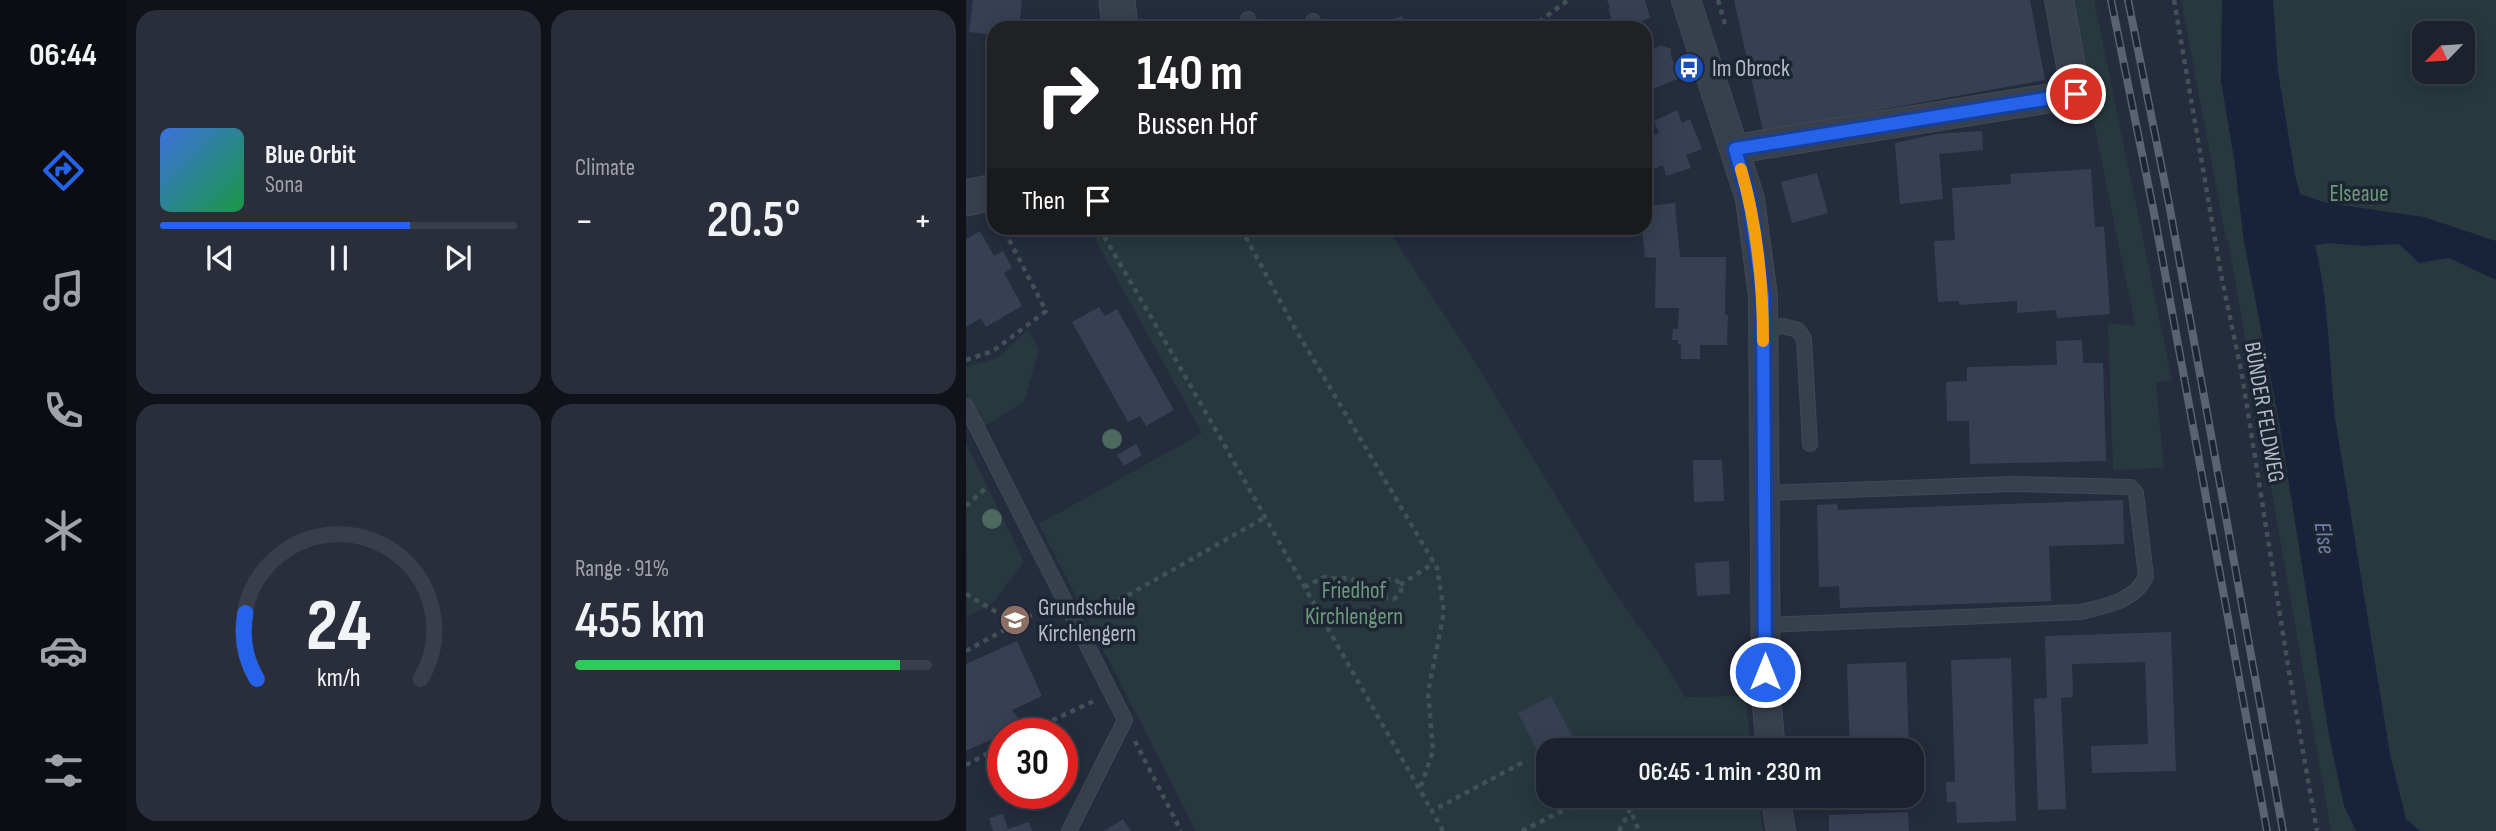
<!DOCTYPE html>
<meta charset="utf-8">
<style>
:root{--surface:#1c212e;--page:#292e3a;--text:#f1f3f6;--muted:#a0a3aa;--line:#3a3e4a;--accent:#2563eb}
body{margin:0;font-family:"Sofia Sans Condensed",sans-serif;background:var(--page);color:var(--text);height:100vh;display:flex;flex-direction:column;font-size:26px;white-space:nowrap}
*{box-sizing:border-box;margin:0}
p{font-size:23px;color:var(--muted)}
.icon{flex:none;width:38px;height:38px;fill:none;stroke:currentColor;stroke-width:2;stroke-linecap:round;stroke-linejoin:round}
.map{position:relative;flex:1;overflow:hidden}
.panel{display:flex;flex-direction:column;gap:10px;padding:10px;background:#0f1219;width:840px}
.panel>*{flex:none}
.banner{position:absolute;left:21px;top:21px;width:665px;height:214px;border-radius:21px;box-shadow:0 4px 18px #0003,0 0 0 2px var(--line);background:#202124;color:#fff;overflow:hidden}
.needle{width:46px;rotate:245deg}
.controls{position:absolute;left:1446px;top:21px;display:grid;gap:14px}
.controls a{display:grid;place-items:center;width:63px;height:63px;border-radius:14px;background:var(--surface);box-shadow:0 4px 18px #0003,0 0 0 2px var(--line);font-size:35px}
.speed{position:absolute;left:21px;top:718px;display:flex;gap:14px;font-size:35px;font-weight:700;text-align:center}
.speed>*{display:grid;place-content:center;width:91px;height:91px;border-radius:50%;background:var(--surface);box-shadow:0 4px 18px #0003,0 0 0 2px var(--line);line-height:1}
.speed .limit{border:10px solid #d22;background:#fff;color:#111}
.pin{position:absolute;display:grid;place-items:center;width:60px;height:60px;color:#fff;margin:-30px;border:4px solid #fff;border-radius:50%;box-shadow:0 2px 7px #0007}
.me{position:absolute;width:77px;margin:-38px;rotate:0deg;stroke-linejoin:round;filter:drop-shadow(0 0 5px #0008)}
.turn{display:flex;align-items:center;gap:24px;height:147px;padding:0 35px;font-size:32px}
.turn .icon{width:91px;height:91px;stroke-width:2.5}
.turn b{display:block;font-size:49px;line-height:60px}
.then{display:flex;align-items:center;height:66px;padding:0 35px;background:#0003;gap:14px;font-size:26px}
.big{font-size:52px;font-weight:600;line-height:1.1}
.panel .widget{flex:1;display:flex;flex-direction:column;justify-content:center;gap:10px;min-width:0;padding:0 24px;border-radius:21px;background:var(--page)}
.panel .dial{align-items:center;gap:0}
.dial svg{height:182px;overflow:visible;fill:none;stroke:var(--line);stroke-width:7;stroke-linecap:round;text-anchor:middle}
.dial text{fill:var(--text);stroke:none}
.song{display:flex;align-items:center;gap:21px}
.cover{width:84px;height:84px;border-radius:10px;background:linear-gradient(135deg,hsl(220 70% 55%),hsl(140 70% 35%))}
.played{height:7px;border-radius:4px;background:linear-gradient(90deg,var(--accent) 70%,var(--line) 70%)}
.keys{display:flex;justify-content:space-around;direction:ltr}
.heat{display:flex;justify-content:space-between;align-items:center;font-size:38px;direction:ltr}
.charge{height:10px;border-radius:5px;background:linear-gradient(90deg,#34c759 91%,var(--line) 0)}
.panel .tiles{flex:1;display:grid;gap:10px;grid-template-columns:repeat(2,1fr)}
.trip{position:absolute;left:570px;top:738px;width:388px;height:70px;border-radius:21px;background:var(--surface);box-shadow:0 4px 18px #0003,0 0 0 2px var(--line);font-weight:600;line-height:70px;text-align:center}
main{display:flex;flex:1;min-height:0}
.tab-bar{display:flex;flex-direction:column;width:126px;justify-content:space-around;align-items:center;background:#0b0d12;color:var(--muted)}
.tab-bar .icon{width:49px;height:49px}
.tab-bar .selected{color:var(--accent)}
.tab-bar b{font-size:32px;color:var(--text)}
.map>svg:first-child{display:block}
</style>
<main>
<nav class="tab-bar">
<b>06:44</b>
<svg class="icon selected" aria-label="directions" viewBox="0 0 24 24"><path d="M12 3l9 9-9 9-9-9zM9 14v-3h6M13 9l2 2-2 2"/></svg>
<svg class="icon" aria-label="music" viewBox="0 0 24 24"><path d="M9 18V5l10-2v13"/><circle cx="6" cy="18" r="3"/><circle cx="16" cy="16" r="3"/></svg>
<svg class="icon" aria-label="phone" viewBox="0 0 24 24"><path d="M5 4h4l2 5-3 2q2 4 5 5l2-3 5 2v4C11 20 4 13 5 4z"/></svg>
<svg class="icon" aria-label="climate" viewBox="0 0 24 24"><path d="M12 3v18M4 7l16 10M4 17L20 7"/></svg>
<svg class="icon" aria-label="car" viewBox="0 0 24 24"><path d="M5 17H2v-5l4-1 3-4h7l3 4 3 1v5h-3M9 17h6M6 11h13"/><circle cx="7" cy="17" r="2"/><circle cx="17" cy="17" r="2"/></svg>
<svg class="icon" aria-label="filters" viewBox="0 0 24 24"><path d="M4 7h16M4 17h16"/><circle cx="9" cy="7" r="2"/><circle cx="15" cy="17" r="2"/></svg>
</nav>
<section class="panel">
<div class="tiles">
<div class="widget">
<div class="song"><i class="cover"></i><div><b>Blue Orbit</b><p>Sona</p></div></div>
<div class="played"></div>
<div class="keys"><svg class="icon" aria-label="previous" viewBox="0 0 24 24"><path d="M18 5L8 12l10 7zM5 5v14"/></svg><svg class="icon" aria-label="pause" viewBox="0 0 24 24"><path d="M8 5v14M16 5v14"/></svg><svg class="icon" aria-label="next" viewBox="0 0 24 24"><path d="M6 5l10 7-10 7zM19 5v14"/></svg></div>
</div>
<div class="widget"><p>Climate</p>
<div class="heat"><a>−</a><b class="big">20.5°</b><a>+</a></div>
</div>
<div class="widget dial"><svg viewBox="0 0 100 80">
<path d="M14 69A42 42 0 1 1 86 69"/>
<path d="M14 69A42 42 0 0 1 9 40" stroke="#2563eb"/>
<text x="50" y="56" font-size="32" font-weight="700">24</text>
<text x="50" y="72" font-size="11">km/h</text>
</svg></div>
<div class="widget"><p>Range · 91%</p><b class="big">455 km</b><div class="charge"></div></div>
</div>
</section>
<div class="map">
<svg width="1530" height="831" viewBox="0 0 1530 831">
<rect width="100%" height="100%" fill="#252c3d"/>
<!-- green -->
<path fill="#27393e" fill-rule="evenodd" d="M1103 0H1128L1206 380 1190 382 1198 468 1147 470 1142 324 1169 325Z
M1215 0H1530V831H1365L1262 240 1260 239ZM1458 33H1496V72H1458Z
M123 228H421L508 360 646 589 692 652 719 697 779 696 786 751H583V796H792L797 831H230L73 524 236 433Z
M62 330 73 349 58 402 17 427 0 393V367L31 358Z
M0 442 58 562 27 603 1 617Z"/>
<!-- water -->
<path fill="#18223b" d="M1256 0H1307L1312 72 1329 175 1334 194 1361 203 1458 217 1530 241V280L1483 258 1453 263 1433 244 1397 246 1364 243 1349 245C1363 302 1363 360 1369 418L1424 754 1440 819 1454 831H1390L1378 806 1363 736 1313 421 1278 242 1268 158 1255 81Z"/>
<!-- building -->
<path fill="#374053" d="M7 0H56L53 28H28V35L3 32Z
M641 0H679L684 18 658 28H649L642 9 644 8Z
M768 0H1064L1079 80 797 131Z
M436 16 440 28H401Z
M684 43 687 50 694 45 705 49V56L714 78 679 92V45Z
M711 110 716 123 724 119 736 149 720 155 725 168 700 176 697 165 686 170 679 153V139L693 133 688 121Z
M1016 131 1017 150 973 154 977 199 934 204 929 143 970 134Z
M1125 169 1129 227 1138 226 1144 314 1091 318 1090 310 1051 313V301L993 305V301L972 302 968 241 989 240 986 188 1045 184 1044 174Z
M851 173 862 213 826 223 815 182Z
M709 203 714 257H760L759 315H762L761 345H734V359H715V345L712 344V340H706L707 329H712L713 308H689L690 258 679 257 676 228H679V206Z
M14 231 28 256 37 251 46 268 38 273 56 306 20 327 15 318 0 327V239Z
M133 307 139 316 151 309 208 410 180 426 174 416 162 422 106 322Z
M1116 340 1117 363H1137L1140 461 1004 464 1003 421H981L980 382 1001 381V367L1091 365 1090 341Z
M170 444 176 455 158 466 151 455Z
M727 460H756L758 501 728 502Z
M1157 500 1158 544 1083 546 1085 601 874 608 873 586 853 587 851 505 871 504 872 510Z
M763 561 764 594 731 596 729 563Z
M1205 632 1210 771 1126 773 1125 746 1182 744 1179 662 1106 664 1107 697 1095 698 1100 809 1072 810 1068 699 1081 698 1079 636Z
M51 641 76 696 46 710 57 725 0 751V664Z
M1045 658 1050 821 991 823 990 802H981L980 782H989L985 660Z
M940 662 943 751H884L881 664Z
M585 696 614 751H583V784L572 764 577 762 552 713Z
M942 812 943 831H863V815Z
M37 814 42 829 63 822 66 831H27L23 818Z
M157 819 165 831H138Z"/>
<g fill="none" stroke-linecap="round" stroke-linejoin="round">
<!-- service casing -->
<g stroke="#414856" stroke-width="16">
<path id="service" d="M282 19 285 28
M347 21 350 28
M797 330 817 326 832 330 838 339 844 444
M0 406 159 720 103 831
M798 493 1046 484 1165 487 1170 493 1180 576C1170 601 1137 607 1114 612L799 625"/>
</g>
<!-- minor casing -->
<g stroke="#414856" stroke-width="30">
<path id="minor" d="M720 0 784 199 797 296 800 695 805 751
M769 149 1110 94 1093 0
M809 796 815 831"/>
</g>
<!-- tertiary casing -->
<g stroke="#414856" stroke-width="37">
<path id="tertiary" d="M151 0 154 28
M0 198 28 192"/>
</g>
<!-- path -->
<path stroke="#405256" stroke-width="4.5" stroke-dasharray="5 5" stroke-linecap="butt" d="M752 0 759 24 754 26
M1208 0 1255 274 1276 375 1323 672 1351 831
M565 28 602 0
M133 228C247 421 354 617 466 811
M275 228 327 325 471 568 478 612 462 692 467 751 454 789
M0 360 27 351 80 311 37 228
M0 506 20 488
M415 589a10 10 0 1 1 20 0a10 10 0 1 1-20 0Z
M434 585 468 563
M338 587 359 577 372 579 383 578 415 590
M0 594 49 623
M127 615 298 518
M0 651 82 606
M59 733 128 701
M169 741 215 831
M0 765 37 745
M659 796 673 831
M477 831 466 811 561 760
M556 831 626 796
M653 831 664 810"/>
<!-- service -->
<use href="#service" stroke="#383f4d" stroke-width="14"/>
<!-- minor -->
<use href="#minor" stroke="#383f4d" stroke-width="28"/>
<!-- tertiary -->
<use href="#tertiary" stroke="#383f4d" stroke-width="35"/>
<!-- rail casing -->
<g stroke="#5b6274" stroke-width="8">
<path id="rail" d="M1145 0 1188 213 1301 831
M1162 0 1204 209 1317 831"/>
</g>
<!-- rail -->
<use href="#rail" stroke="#1d2432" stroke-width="5" stroke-dasharray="16" stroke-linecap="butt"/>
</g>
<!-- trees -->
<g fill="#4c685f">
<circle cx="146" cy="439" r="10"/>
<circle cx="26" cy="519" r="10"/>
</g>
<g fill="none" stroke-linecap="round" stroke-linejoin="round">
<!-- route casing -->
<g stroke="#184099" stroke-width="18">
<path id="route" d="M799 672 797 296 783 199 769 149 1110 94"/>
</g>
<!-- route -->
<use href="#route" stroke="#2563eb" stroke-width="12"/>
<!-- slow -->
<path stroke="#f59e0b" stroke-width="12" d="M775 169C791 225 797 283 797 341"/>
</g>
<!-- icons -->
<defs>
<g id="bus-disc" transform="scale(1.575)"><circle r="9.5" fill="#1a4fb4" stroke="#1d2432"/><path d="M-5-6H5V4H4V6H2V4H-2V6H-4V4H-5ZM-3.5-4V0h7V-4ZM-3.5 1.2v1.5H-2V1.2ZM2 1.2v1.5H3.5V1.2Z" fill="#fff"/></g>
<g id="school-disc" transform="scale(1.575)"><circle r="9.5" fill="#8d6e63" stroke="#1d2432"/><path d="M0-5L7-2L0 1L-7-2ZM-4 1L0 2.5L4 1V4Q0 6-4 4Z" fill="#fff"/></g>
</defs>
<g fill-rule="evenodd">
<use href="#bus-disc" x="723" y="68"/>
<use href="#school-disc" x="49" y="620"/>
</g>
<g text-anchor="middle" stroke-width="7" stroke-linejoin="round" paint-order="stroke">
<!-- poi labels -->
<g font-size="23" fill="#b4bac8" stroke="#1d2432" text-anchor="start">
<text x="746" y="76">Im Obrock</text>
<text x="72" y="615">Grundschule<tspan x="72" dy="26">Kirchlengern</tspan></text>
</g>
<!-- park labels -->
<g font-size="23" fill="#6c997b" stroke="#1d2432">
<text x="1393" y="201">Elseaue</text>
<text x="388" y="598">Friedhof<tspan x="388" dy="26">Kirchlengern</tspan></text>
</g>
<!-- street labels -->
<g font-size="23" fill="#b4bac8" stroke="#1d2432">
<text transform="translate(1299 412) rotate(80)" y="8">BÜNDER FELDWEG</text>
</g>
<!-- water labels -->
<g font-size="24" font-style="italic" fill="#6e80a7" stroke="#1d2432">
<text transform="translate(1359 538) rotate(81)" y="8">Else</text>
</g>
</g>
</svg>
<div class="controls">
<a><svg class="needle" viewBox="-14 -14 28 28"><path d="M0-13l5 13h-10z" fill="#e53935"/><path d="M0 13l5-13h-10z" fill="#a0a3aa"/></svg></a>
</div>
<div class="speed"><div class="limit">30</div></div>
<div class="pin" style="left:1110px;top:94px;background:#d93025"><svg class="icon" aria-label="arrive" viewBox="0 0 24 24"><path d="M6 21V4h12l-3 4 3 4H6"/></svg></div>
<svg class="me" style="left:799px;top:672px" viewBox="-20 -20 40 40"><circle r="17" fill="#2563eb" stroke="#fff" stroke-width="3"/><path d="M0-11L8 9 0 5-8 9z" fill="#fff"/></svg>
<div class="trip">06:45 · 1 min · 230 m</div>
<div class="banner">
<div class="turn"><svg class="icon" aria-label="right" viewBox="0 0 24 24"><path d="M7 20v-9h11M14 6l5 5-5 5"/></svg><div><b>140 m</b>Bussen Hof</div></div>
<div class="then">Then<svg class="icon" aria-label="arrive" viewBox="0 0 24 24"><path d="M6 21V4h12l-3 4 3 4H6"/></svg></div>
</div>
</div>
</main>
